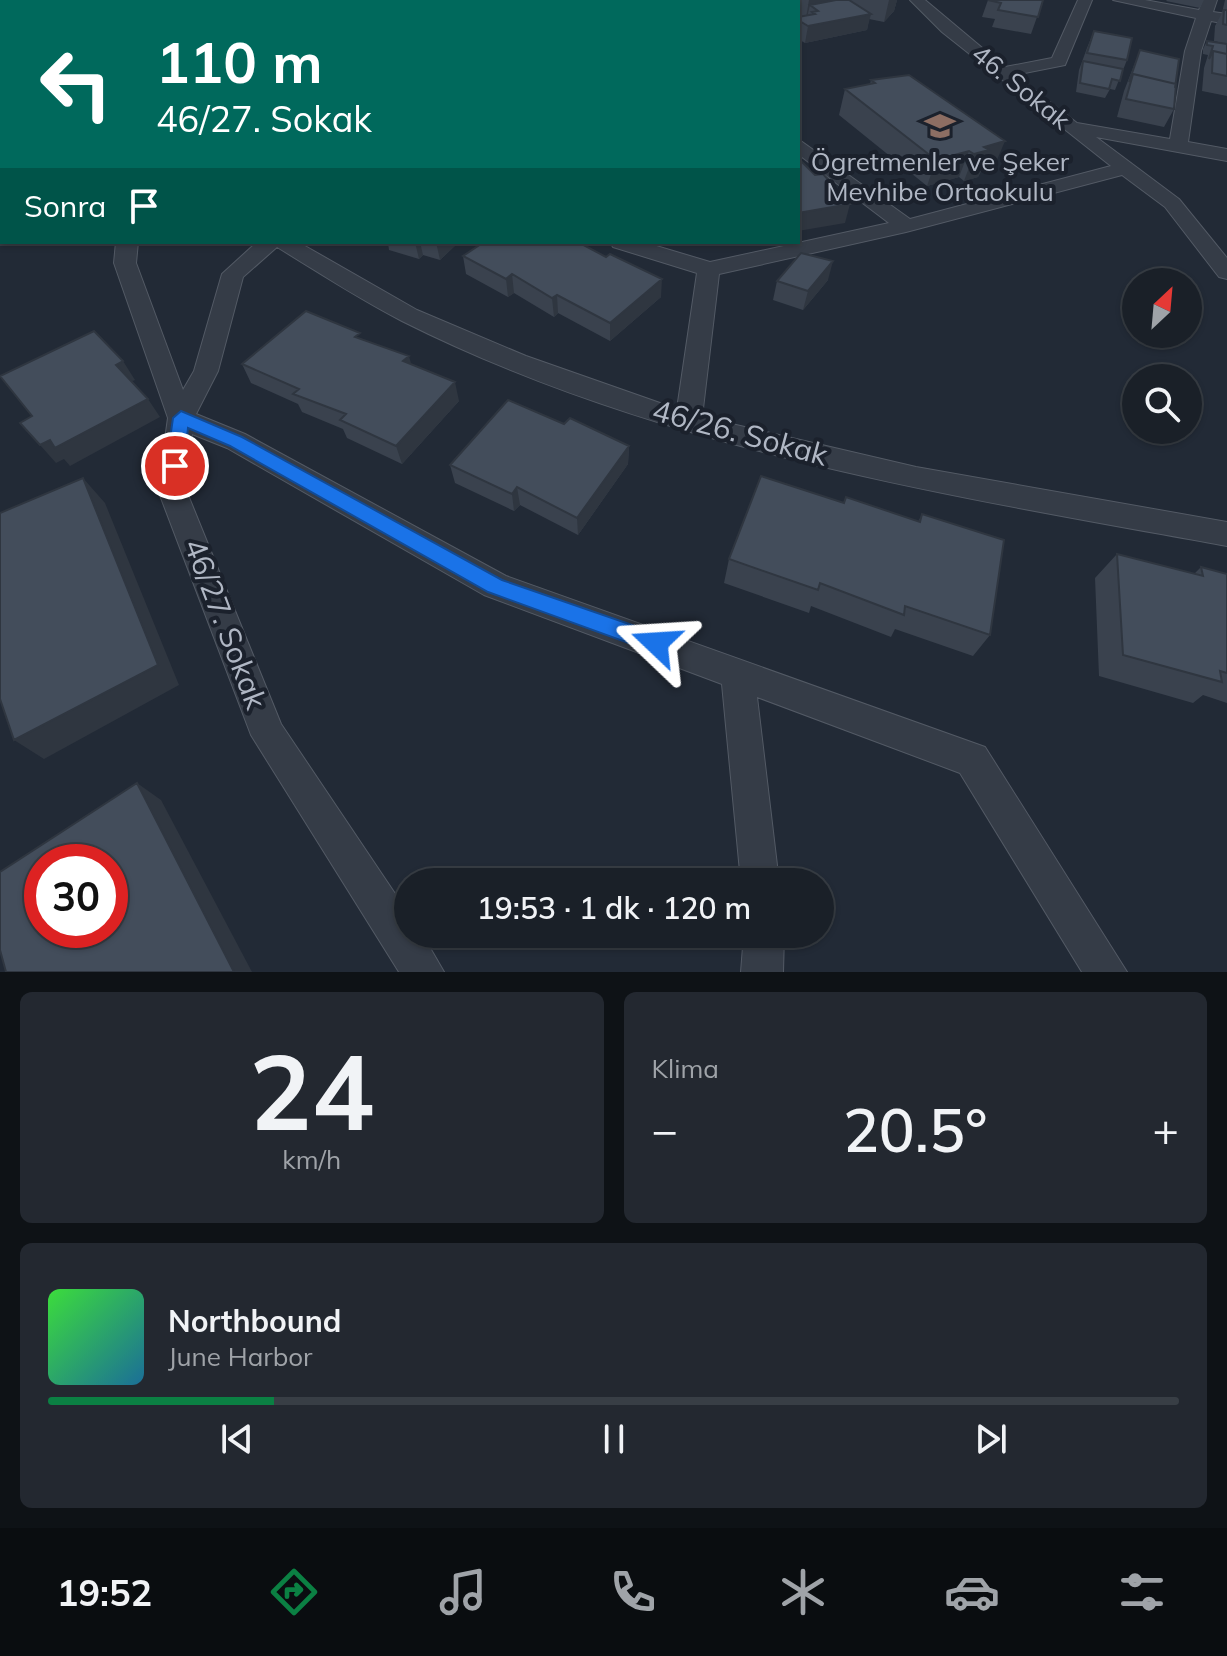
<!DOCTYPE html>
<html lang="tr">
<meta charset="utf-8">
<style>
:root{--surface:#1a2028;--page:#232830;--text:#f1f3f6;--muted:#9fa3a8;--line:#383e45;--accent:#0b8043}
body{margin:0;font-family:Mulish,sans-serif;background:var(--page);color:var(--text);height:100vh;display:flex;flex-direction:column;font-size:30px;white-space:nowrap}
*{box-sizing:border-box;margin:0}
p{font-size:26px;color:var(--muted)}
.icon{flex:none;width:44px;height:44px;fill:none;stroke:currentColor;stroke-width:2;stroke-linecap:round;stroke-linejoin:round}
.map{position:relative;height:972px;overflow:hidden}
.details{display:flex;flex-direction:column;gap:20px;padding:20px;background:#0e1216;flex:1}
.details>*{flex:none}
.banner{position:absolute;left:0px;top:0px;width:800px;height:244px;box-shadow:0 2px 6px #0004,0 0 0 2px var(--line);background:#00695c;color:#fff;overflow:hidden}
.needle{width:52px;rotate:26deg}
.controls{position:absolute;left:1122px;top:268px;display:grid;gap:16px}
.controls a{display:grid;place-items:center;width:80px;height:80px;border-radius:50%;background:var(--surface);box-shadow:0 2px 6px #0004,0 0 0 2px var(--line);font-size:40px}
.speed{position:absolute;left:24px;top:844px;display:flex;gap:16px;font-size:40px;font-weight:700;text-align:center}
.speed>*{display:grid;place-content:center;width:104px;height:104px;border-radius:50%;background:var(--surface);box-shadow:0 2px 6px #0004,0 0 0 2px var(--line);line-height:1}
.speed .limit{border:12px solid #d22;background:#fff;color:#111}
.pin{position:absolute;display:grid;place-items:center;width:68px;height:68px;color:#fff;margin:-34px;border:4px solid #fff;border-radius:50%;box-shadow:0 2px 8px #0007}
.me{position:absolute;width:88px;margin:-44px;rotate:290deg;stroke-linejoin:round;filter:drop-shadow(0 0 6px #0008)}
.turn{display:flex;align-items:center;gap:28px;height:168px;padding:0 24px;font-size:36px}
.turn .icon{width:104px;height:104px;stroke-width:2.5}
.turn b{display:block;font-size:56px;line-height:68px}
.then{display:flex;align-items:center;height:76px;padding:0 24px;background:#0003;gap:16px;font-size:30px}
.big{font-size:60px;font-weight:600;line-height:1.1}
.details .widget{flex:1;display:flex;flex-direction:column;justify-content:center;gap:12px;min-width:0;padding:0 28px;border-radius:12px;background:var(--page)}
.details .dial{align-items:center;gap:0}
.dial b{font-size:104px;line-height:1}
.song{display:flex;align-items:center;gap:24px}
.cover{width:96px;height:96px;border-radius:12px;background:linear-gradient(135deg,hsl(120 70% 55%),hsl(200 70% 35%))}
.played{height:8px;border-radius:4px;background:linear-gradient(90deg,var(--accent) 20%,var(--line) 20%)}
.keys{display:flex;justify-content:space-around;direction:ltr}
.heat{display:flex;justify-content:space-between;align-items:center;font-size:44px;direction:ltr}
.details .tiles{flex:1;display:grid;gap:20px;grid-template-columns:1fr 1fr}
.widget:last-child{grid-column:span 2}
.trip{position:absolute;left:394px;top:868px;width:440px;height:80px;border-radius:40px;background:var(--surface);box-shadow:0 2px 6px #0004,0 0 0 2px var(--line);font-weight:600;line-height:80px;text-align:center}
.menu{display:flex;height:128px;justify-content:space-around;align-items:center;background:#0a0d10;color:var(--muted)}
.menu .icon{width:56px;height:56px}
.menu .selected{color:var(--accent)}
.menu b{font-size:36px;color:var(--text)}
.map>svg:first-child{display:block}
</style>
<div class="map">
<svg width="1227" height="972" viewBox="0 0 1227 972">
<rect width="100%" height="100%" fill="#222a36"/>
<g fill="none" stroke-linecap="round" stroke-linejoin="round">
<!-- minor casing -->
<g stroke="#535a65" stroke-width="2">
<path id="minor" d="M475 0H490L491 2H476Z
M604 0H620L621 2H605Z
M910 0H925L1005 67 1052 58 1078 0H1092L1065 65 1015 75 1077 123 1170 139 1185 51 1196 18 1113 0H1145L1199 10 1203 0H1217L1213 12 1227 14V24L1211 21 1201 51 1188 142 1227 149V161L1096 137 1179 199 1227 258V279L1219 277 1165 207 1122 175 906 232 719 274 702 417 916 467 1227 522V546C947 495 659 450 402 321 359 299 318 272 277 247L243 277 218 371 196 414 245 434 506 576 985 747 1127 972H1082L960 773 757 697 779 882H741L722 684 484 595 227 448 192 434 186 490 281 724 408 913V934H422L444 972H399L251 735 158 490 168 418 114 263 116 242H138L136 263 183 390 194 371 222 274 257 242H298L417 310 526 356 677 409 697 273 613 247 610 242H643L710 262 889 223 798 154V139L910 219 1111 166 942 32Z
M2 61V72L0 73V62Z
M0 209H2L0 222Z
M744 934H784L783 972H741Z"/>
</g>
<!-- tertiary casing -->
<g stroke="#535a65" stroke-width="38">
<path id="tertiary" d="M255 2 257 0"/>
</g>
<!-- minor -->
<use href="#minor" fill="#353c47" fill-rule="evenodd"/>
<!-- tertiary -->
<use href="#tertiary" stroke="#353c47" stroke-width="36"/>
</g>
<!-- wall -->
<path fill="#3a424e" d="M526 0H601L604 2H527Z
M755 0H897L894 11 884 22 869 19 867 30 805 43 798 39V17L802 16 798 13V2H758Z
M988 0H1043L1031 34 992 27 995 19 982 17Z
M1167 0H1204L1200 8 1166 1Z
M1225 0H1227V44L1214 41 1215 26 1222 13Z
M1094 31 1127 60 1115 90 1110 89 1105 98 1076 92 1079 70 1087 48Z
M1207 41 1227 44V96L1202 91 1204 68 1208 55 1203 54V49Z
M1140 50 1174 109 1164 127 1117 117 1124 91Z
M2 74V99H0V75Z
M871 80 994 167 981 171 978 177 964 181 959 177 927 186 839 115 845 89 870 84Z
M383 242H459L440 260 423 255 419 259 389 250 388 243Z
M463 256 661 297 610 341 558 313 554 317 514 293 508 297 466 274Z
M828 280 803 310 773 300 777 281Z
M362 339 411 365 459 401 402 464 347 438 343 429 302 412 298 404 251 383 242 364Z
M629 446 628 464 578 535 520 505 514 511 455 483 450 465Z
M922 514 990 635 973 656 895 629 891 637 811 606 809 613 724 583 729 559 918 522Z
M1117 554 1194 574 1201 567 1227 574V703L1203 695 1193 703 1099 676 1095 578Z"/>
<!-- shaded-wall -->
<path fill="#2f3640" d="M142 0H158L159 2H138Z
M725 0H752L751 2H725Z
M772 0H792L791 2H771Z
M809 0H843L818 11 810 5 807 18H806Z
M889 0H897L894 11 884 22Z
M871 14 867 30 805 43 808 26Z
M2 141V165L0 166V142Z
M1005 141 994 167 981 171 978 177 964 181 974 154 984 147Z
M969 151 959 177 927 186 936 160Z
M850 204 845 223 798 231V213Z
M415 242H420L423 255 419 259Z
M436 242H459L440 260Z
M833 261 828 280 803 310 808 291Z
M512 274 514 293 508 297 506 279Z
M662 279 661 297 610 341V323Z
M557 295 558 313 554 317 552 298Z
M409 356 414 374 403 361Z
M123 361 135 380 128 383 116 365Z
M455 382 459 401 402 464 396 446Z
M148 399 160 417 70 466 64 459 56 463 40 445Z
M629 446 628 464 578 535 577 518Z
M83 478 105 503 179 685 44 759 14 740Z
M517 487 520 505 514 511 512 494Z
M137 783 161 800 252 972H234Z"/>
<!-- building -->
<path fill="#434d5b" stroke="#2f3640" stroke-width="2" fill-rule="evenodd" d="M94 0H142L138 2H91Z
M283 0H325L324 2H282Z
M546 0H601L604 2H548Z
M687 0H735L738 2H684L682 1Z
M836 0H849L871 14 808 26 798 20V17L815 14 812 12 818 11 810 5Z
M988 0H1043L1038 17 998 10 1001 3Z
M1224 10H1227V25L1223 24Z
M1094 31 1132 38 1127 60 1087 53Z
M1207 41 1227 44V54L1213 51 1209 59 1213 46 1207 45Z
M1140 50 1179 59 1175 88 1176 84 1133 74 1129 82Z
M1213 51 1227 54V76L1212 73Z
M1083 61 1123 69 1120 81 1112 79 1109 89 1080 83Z
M1133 74 1176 84 1174 109 1126 99Z
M909 75 1005 141 984 147 989 150 974 154 969 151 936 160 845 89 875 83 871 80Z
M0 115 2 116V141L0 142Z
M798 158 815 175 823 174 850 204 798 213Z
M484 242H578L606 257 610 254 662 279 610 323 557 295 552 298 512 274 506 279 463 256Z
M801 253 833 261 808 291 777 281Z
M306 311 360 333 355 337 409 356 403 361 455 382 396 446 340 420 346 414 293 394 299 389 242 364Z
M94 331 123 361 116 365 148 399 55 448 50 440 40 445 20 423 32 416 0 376Z
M508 400 564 424 570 418 629 446 577 518 517 487 512 494 450 465Z
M761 476 844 503 846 497 920 522 922 514 1004 540 990 635 905 606 904 615 820 583 818 590 729 559Z
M83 478 158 665 14 740 0 699V513Z
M1117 554 1203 576 1201 567 1227 574V673L1220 671 1222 682 1123 655Z
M137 783 234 972H6L0 950V872ZM42 862H110V930H42Z"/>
<!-- route -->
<path fill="#1a73e8" stroke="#114b97" stroke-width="2" d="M181 411 242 437 502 580 664 636 667 643 664 650 656 653 488 592 230 446 188 428 184 466 182 471H169L166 466 173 418Z"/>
<!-- icons -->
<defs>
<g id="school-bare" transform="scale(2.4)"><path d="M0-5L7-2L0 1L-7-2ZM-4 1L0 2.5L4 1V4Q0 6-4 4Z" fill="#8d6e63" stroke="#1b212c" stroke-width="2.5" paint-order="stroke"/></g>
</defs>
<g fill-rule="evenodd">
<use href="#school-bare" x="940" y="126"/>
</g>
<g text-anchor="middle" stroke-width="8" stroke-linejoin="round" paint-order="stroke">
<!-- far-street labels -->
<g font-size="26" fill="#b0b7c4" stroke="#1b212c">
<text transform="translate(1021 87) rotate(39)" y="9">46. Sokak</text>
</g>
<!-- far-poi labels -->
<g font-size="26" fill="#b0b7c4" stroke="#1b212c">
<text x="940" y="171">Ögretmenler ve Şeker<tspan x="940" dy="30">Mevhibe Ortaokulu</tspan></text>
</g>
<!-- street labels -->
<g font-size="30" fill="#b0b7c4" stroke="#1b212c">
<text transform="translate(740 433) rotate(15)" y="10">46/26. Sokak</text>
<text transform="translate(225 624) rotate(69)" y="10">46/27. Sokak</text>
</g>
</g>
</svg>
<div class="controls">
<a><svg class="needle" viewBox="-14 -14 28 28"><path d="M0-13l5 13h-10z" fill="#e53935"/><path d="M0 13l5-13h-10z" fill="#9fa3a8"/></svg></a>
<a><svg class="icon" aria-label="search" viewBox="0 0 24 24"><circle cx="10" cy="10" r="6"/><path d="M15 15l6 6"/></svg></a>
</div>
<div class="speed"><div class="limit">30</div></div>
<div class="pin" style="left:175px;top:466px;background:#d93025"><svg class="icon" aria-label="arrive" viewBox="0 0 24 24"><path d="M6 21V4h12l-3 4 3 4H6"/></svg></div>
<svg class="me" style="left:656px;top:643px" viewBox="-20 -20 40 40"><path d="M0-17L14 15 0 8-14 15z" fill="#1a73e8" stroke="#fff" stroke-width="4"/></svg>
<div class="trip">19:53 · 1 dk · 120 m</div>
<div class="banner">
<div class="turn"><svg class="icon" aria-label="left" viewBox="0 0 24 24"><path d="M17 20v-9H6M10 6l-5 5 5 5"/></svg><div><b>110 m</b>46/27. Sokak</div></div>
<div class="then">Sonra<svg class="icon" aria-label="arrive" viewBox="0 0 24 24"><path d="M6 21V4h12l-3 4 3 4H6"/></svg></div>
</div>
</div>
<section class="details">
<div class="tiles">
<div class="widget dial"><b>24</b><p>km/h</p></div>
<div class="widget"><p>Klima</p>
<div class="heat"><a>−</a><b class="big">20.5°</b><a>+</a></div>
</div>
<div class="widget">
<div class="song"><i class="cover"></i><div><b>Northbound</b><p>June Harbor</p></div></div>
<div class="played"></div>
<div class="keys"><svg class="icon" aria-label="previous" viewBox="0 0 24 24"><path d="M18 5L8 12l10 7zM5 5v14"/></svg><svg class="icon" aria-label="pause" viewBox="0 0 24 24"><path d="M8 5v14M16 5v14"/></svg><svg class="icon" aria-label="next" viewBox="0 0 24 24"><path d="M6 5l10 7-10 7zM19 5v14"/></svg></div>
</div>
</div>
</section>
<nav class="menu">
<b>19:52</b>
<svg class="icon selected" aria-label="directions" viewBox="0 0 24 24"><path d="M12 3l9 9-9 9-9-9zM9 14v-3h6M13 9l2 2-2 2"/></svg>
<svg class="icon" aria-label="music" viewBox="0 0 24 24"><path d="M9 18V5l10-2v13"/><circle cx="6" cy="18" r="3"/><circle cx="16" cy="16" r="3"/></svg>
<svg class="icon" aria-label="phone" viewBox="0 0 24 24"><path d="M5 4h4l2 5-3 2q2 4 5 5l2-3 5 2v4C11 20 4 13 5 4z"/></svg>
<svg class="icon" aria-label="climate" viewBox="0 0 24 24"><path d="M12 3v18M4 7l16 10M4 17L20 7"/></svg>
<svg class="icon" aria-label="car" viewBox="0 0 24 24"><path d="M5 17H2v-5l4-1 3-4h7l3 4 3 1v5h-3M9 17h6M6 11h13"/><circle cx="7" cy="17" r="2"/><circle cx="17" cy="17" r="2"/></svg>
<svg class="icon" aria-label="filters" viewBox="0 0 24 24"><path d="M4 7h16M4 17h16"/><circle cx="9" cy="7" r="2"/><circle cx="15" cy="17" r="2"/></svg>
</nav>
